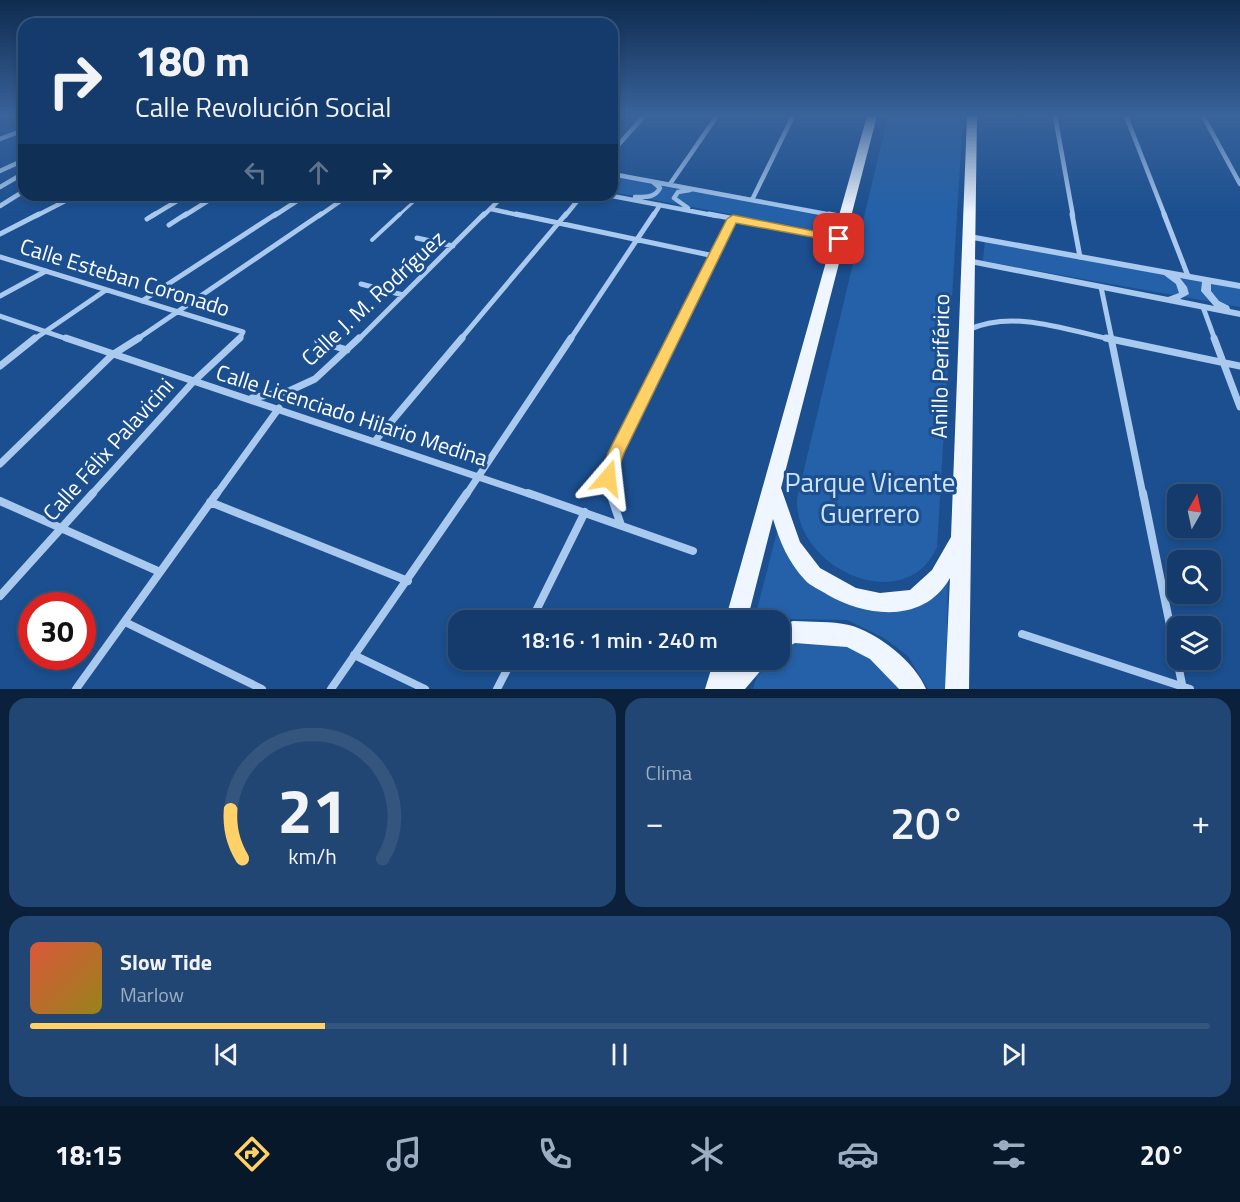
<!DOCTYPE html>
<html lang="es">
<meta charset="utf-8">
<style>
:root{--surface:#143b6b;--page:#214673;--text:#f1f3f6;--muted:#9dadc1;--line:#33557e;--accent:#ffd166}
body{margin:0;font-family:"Titillium Web",sans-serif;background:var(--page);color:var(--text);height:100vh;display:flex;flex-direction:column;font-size:22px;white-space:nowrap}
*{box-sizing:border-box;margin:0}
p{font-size:20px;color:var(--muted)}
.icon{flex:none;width:33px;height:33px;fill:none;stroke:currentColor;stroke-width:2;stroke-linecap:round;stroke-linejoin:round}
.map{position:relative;height:689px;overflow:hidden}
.sheet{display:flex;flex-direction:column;gap:9px;padding:9px;background:#0b203b;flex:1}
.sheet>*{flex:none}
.banner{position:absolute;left:18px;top:18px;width:600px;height:183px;border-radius:18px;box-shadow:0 3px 9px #0003,0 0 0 2px var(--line);background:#143b6b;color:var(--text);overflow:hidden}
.needle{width:39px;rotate:9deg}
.tools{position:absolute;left:1167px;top:484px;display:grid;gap:12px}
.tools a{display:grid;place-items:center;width:54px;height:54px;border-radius:12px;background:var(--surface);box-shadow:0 3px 9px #0003,0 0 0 2px var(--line);font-size:30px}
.speed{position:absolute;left:18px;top:592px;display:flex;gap:12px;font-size:30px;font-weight:700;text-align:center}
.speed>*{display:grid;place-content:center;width:78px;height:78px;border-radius:50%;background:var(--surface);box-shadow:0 3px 9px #0003,0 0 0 2px var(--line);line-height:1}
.speed .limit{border:9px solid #d22;background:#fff;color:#111}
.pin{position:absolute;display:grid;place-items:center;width:51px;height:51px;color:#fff;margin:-26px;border-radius:12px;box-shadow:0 3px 9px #0006}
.me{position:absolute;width:66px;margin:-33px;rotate:17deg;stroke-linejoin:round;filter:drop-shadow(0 0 4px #0008)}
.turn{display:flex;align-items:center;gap:21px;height:126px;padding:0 18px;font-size:27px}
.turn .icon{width:78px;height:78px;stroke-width:2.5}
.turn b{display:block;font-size:42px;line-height:51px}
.lanes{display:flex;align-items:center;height:57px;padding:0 18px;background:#0003;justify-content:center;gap:30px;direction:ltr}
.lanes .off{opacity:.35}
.big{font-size:45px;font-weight:600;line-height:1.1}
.sheet .widget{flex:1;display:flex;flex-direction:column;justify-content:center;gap:9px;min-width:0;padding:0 21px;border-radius:18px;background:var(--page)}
.sheet .dial{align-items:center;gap:0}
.dial svg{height:156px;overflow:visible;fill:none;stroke:var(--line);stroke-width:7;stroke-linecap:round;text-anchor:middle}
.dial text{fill:var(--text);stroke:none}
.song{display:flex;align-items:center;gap:18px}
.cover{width:72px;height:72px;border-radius:9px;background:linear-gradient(135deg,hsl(10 70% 55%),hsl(50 70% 35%))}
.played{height:6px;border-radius:3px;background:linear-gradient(90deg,var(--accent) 25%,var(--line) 25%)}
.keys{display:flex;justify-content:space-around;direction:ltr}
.heat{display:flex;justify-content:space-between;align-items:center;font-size:33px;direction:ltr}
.sheet .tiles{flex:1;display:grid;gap:9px;grid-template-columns:1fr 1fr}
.widget:last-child{grid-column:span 2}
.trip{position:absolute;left:448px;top:610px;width:342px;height:60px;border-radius:18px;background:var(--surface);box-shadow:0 3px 9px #0003,0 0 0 2px var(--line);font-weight:600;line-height:60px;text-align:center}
.menu{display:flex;height:96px;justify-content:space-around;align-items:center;background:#08182b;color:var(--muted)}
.menu .icon{width:42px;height:42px}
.menu .selected{color:var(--accent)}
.menu b{font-size:27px;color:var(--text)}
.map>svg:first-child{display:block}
</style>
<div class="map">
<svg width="1240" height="689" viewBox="0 0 1240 689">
<rect width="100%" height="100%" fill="#1b4f8f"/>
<!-- green -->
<path fill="#2461a8" d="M888 116H963L937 547C906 618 795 570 797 499Z
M612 172 836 213 831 233 612 192Z
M985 240 1240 286V307L983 261Z
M779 524 814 579 912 609 948 576 946 689H928L908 656 884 638 847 620 787 619 780 623V621H754Z
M798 640 853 646 895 677 902 689H753L757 676 775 660H780V656Z"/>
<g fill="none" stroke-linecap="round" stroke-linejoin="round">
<!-- service-far1 -->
<path stroke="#a9c9ee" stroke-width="3" d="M398 216 421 195"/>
<!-- service -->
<path stroke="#a9c9ee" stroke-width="4" d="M372 240 400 214"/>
<!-- minor-far3 -->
<path stroke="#a9c9ee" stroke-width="4.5" d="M1055 116 1073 216
M1126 116 1165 216
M1203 116 1240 184
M0 139 24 130
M612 152 644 116
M0 171 24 160
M612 174 837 216
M670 184 717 116
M0 187 24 173
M204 195 214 197 219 195
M607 195 717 216
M635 197C645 197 655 198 660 188L653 182
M752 200 793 116
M0 206 24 191
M688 208 674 198 678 192 690 190
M491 209 523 216
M36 216 77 195
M152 216 187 195
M184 216 214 197
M274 216 306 195
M319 216 349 195
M483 216 504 195
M565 216 582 195
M653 216 660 205"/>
<!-- minor-far2 -->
<path stroke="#a9c9ee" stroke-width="5" d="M516 214 714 256
M709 214 839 239
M829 214 844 217
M1072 214 1080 257
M1164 214 1188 276
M147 219 155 214
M169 225 186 214
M0 234 39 214
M417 238 453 246
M0 257 243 332 239 340
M361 284 403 295
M1101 287 1112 340
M0 296 46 271
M142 301 276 214
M1203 307 1215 340
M0 316 70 340
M968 330C1013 309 1067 330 1113 340
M33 340 106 290
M136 340 321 214
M358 340 484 214
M460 340 566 214
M570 340 654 214
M673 340 733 219"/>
<!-- minor-far1 -->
<path stroke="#a9c9ee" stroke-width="7" d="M66 338 532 495
M1106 338 1240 366
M1111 338 1143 495
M1214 338 1240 407
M318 341 347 350
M0 366 35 338
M252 398 289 391 315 379 359 338
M375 441 462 338
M0 464 112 355 139 338
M91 495 193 382 240 338
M216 495 279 408
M466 495 571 338
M610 495V473L616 453 673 338"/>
<!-- minor -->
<path stroke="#a9c9ee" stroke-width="8" d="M528 493 693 551
M610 493 621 525
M1143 493 1183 689
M0 501 160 572
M210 502 408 581
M0 596 93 493
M531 621 585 512
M125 622 262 689
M1022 634 1190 689
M354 655 425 689
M76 689 217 493
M331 689 467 493
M497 689 512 660"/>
<!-- tertiary -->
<path fill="#a9c9ee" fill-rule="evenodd" d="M970 234 1240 283V289L1211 284V291L1219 301 1229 306 1230 309 1240 311V317L965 263 963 261 965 259 968 258 1168 297 1179 293 1176 284 1164 275 967 239V235ZM1180 278 1202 282 1201 291 1214 306 1180 299 1189 294 1187 287Z"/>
<!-- primary -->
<path fill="#f0f6ff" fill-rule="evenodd" d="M867 116H877L781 488 800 542 820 568 856 588 880 593 910 590 932 570 951 537 967 116H977L969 689H945L950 578C924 624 867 617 828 595 821 590 810 586 805 580 788 562 780 542 773 519L747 621H725Z
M793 621C811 622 831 621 849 625 877 632 915 662 926 689H899L870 659 847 647 795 643 780 651V627Z
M714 660H736L735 666 740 660H766L763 668 745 689H705Z"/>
</g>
<!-- wall -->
<path fill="#245895" d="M0 116H24V124L22 125 16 124Z"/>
<!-- shaded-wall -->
<path fill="#1d4779" d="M0 116H11L16 124 0 131Z
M16 116H24V124L22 125Z"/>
<!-- sky -->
<linearGradient id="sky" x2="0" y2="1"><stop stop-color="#0f2b4f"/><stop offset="0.54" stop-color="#39639b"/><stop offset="1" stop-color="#39639b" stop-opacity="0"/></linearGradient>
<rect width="1240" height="213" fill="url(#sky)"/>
<!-- route -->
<path fill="#ffd166" stroke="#a68842" stroke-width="1.5" d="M733 215 839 236 844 239 839 242 736 223 624 453 614 483 608 485 602 483 600 478 608 453 727 219Z"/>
<g text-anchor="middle" stroke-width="6" stroke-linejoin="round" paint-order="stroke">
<!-- street labels -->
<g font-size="22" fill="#fff" stroke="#1b4f8f">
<text transform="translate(125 277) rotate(17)" y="8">Calle Esteban Coronado</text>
<text transform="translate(373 298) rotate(-43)" y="8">Calle J. M. Rodríguez</text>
<text transform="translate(940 366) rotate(-89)" y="8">Anillo Periférico</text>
<text transform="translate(352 415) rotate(18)" y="8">Calle Licenciado Hilario Medina</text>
<text transform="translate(108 449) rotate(-48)" y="8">Calle Félix Palavicini</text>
</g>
<!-- near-park labels -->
<g font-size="27" fill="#cfe3fa" stroke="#1b4f8f">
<text x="870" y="492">Parque Vicente<tspan x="870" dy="31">Guerrero</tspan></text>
</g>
</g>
</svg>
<div class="tools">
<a><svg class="needle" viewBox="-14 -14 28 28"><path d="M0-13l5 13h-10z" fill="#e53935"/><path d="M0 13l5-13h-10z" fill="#9dadc1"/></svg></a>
<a><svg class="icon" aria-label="search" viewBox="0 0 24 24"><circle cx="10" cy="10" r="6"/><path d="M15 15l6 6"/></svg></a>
<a><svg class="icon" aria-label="layers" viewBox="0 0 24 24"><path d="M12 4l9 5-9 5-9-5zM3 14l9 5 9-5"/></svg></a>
</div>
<div class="speed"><div class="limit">30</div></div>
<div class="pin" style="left:839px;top:239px;background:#d93025"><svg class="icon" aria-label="arrive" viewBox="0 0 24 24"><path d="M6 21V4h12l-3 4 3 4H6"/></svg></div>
<svg class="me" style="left:608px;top:478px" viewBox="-20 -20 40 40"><path d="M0-17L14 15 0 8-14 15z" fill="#ffd166" stroke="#fff" stroke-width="4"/></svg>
<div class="trip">18:16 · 1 min · 240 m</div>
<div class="banner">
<div class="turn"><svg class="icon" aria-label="right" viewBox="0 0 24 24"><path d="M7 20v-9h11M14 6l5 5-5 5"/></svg><div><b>180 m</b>Calle Revolución Social</div></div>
<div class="lanes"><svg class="icon off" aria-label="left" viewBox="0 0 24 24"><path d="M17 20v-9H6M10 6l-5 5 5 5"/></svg><svg class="icon off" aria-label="ahead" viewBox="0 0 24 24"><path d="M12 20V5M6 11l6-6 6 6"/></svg><svg class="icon" aria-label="right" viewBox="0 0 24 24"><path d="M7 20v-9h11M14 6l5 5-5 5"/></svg></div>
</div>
</div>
<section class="sheet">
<div class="tiles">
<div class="widget dial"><svg viewBox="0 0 100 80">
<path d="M14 69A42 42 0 1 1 86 69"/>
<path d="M14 69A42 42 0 0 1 8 44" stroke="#ffd166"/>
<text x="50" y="56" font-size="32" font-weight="700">21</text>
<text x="50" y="72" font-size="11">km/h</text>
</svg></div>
<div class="widget"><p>Clima</p>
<div class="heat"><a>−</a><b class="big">20°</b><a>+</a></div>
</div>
<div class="widget">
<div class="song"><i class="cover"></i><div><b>Slow Tide</b><p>Marlow</p></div></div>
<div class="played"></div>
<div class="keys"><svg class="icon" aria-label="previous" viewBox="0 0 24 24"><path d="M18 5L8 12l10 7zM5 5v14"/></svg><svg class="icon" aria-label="pause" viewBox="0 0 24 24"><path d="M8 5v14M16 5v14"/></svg><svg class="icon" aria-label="next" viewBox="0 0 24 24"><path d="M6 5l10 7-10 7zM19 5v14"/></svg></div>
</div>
</div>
</section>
<nav class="menu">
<b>18:15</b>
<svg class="icon selected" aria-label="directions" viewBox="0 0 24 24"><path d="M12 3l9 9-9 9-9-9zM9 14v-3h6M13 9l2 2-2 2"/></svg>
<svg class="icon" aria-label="music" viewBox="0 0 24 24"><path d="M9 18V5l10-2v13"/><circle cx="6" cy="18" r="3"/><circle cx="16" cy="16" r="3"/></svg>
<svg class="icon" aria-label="phone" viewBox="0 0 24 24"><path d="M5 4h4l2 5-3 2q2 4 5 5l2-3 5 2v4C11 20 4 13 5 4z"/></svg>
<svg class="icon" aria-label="climate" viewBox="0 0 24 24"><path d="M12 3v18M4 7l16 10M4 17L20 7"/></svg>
<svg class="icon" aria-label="car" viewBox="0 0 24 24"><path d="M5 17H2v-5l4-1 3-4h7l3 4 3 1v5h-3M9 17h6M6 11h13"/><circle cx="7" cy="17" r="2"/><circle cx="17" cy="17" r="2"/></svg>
<svg class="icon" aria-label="filters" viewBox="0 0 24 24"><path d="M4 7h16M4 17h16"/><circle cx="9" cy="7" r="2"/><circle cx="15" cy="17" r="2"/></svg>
<b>20°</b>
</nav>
